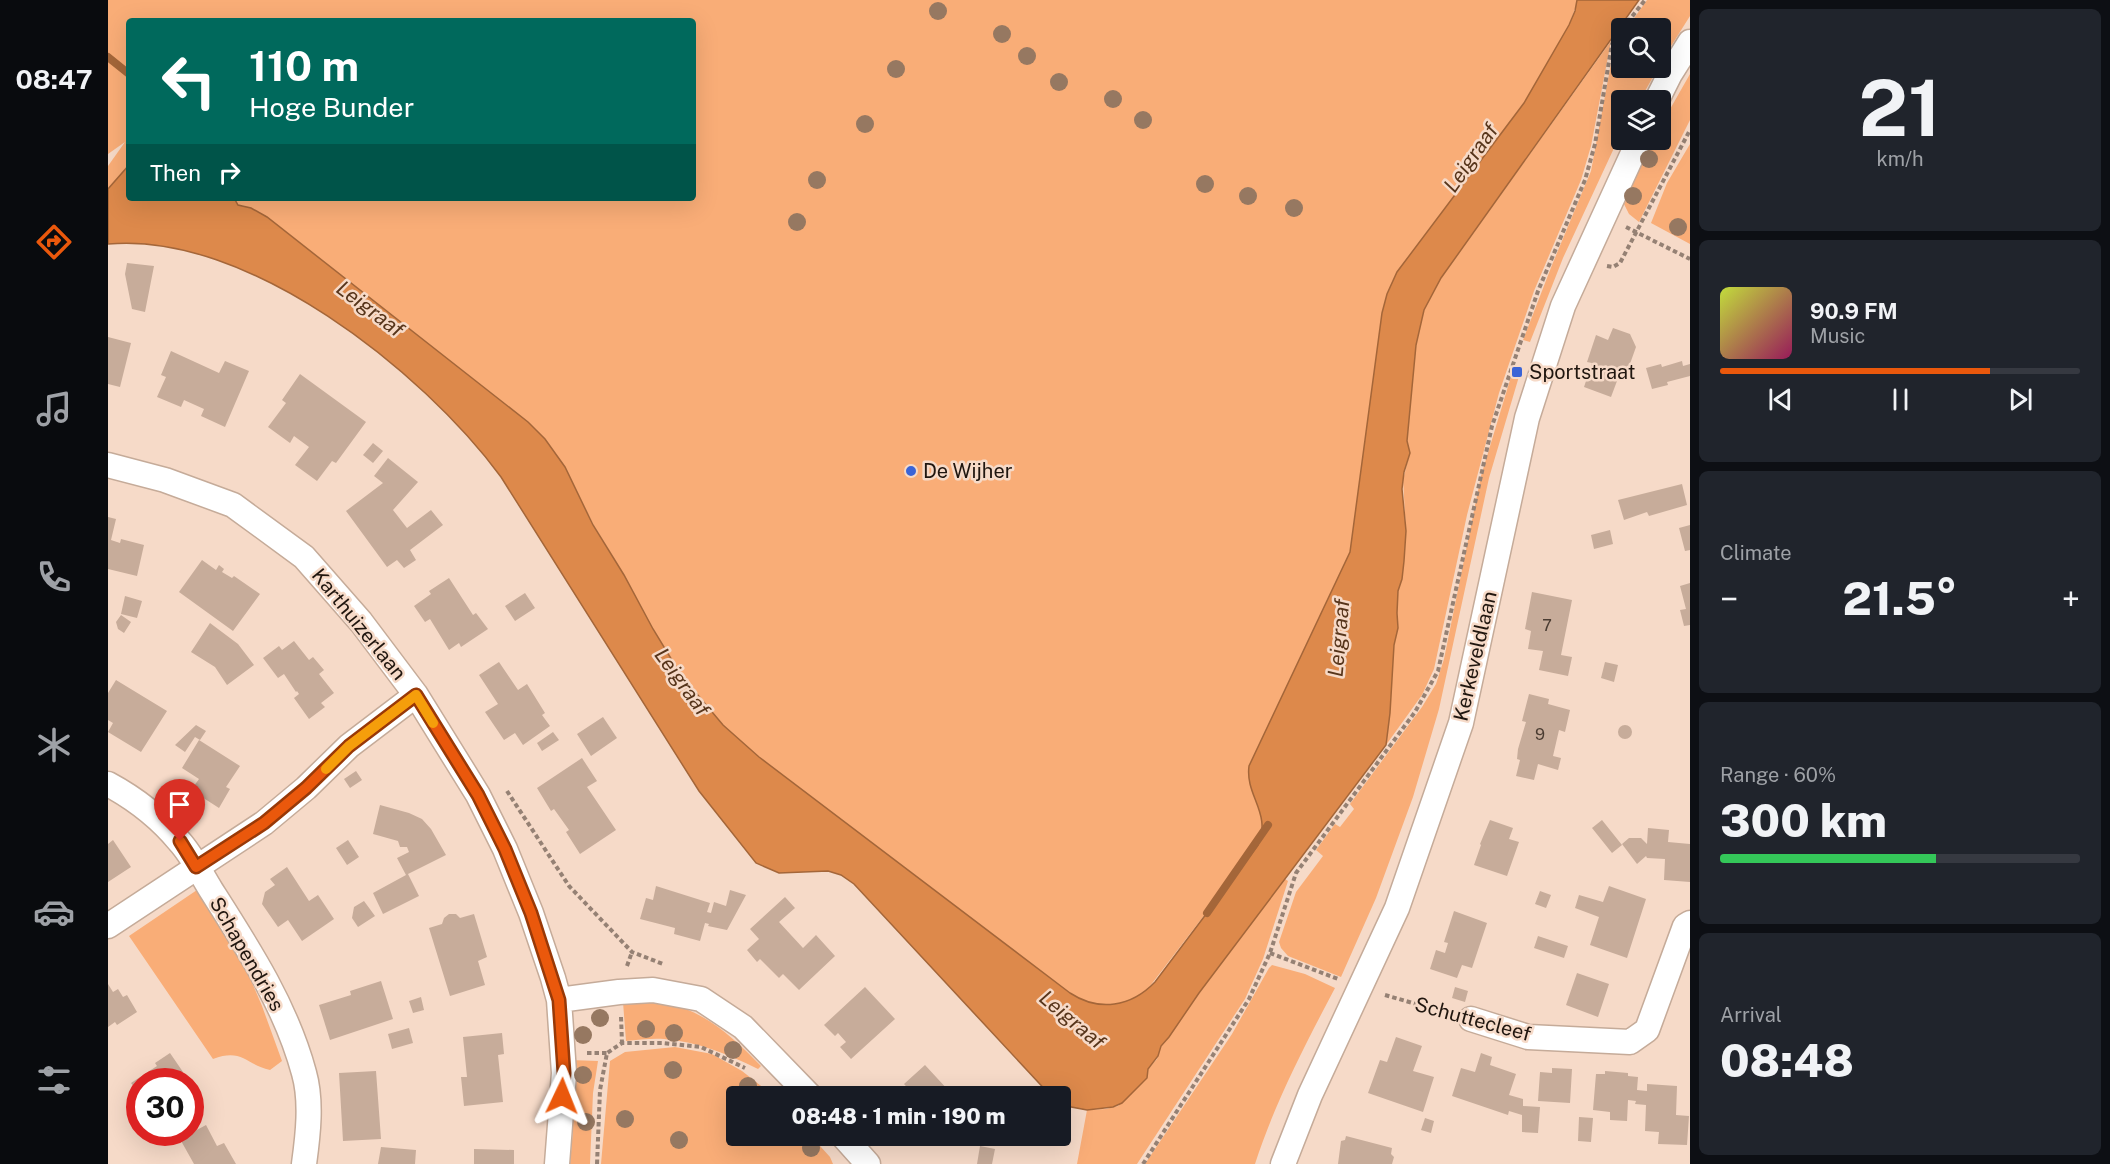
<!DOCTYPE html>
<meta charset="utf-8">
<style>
:root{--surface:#171b24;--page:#20242c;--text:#f1f3f6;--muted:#9ea1a6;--line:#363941;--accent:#ea580c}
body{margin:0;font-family:"Public Sans",sans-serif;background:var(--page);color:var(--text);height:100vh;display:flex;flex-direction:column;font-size:22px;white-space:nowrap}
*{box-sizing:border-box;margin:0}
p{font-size:20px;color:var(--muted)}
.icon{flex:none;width:33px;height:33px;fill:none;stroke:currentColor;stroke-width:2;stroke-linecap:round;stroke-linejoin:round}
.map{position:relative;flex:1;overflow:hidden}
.details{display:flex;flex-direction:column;gap:9px;padding:9px;background:#0d0f14;width:420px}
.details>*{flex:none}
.top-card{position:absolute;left:18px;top:18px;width:570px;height:183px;border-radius:6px;box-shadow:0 6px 24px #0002;background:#00695c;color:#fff;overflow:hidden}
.buttons{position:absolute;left:1503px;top:18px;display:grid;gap:12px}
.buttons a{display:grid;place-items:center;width:60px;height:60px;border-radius:6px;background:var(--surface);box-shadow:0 6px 24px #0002;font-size:30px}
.speed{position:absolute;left:18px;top:1068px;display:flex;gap:12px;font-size:30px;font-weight:700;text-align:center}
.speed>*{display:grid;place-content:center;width:78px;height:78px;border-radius:50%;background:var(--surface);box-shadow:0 6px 24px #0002;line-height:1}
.speed .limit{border:9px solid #d22;background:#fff;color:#111}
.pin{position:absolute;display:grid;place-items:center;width:51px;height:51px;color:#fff;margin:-62px -26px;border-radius:50% 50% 50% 0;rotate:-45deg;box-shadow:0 0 6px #0007}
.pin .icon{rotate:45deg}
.me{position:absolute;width:66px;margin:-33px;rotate:2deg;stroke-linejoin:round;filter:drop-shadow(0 0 4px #0008)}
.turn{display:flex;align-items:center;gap:21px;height:126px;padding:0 24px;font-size:27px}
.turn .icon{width:78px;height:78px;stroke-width:2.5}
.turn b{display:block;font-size:42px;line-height:51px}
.then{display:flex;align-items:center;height:57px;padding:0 24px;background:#0003;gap:12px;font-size:22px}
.big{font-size:45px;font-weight:800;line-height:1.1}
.details .card{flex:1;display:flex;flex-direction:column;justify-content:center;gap:9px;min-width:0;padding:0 21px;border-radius:9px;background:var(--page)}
.details .dial{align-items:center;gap:0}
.dial b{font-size:78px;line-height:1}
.song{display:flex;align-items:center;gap:18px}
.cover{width:72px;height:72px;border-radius:9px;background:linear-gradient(135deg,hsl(70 70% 55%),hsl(330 70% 35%))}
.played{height:6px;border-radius:3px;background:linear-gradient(90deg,var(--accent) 75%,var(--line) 75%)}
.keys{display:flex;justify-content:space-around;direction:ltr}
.heat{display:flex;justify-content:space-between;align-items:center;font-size:33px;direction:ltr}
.charge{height:9px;border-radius:4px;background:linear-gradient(90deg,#34c759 60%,var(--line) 0)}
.trip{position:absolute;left:618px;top:1086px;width:345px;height:60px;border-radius:6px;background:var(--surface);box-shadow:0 6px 24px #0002;font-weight:800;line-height:60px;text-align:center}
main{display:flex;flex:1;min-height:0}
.tab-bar{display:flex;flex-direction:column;width:108px;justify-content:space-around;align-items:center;background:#090b0e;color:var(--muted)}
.tab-bar .icon{width:42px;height:42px}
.tab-bar .on{color:var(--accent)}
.tab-bar b{font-size:27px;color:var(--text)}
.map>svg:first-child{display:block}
</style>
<main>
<nav class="tab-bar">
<b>08:47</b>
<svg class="icon on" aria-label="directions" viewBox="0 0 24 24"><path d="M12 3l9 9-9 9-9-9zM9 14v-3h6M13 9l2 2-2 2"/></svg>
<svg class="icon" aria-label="music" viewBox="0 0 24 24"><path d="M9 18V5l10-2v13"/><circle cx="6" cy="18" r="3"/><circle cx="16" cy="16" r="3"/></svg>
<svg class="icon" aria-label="phone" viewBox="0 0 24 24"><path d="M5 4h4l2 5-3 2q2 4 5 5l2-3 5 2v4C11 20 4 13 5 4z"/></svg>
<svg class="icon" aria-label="climate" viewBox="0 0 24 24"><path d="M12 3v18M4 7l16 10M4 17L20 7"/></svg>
<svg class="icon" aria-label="car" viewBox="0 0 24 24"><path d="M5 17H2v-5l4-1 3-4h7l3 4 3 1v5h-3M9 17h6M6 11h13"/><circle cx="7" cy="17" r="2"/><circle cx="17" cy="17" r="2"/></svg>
<svg class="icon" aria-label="filters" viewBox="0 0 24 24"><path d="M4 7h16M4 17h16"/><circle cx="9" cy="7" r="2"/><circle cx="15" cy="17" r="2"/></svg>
</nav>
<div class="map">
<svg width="1582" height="1164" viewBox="0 0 1582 1164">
<rect width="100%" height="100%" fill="#f6dac8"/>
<!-- green -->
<path fill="#f9ad77" d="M0 0H1469V3L1461 25 1416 103 1290 272 1279 294 1274 313 1242 552 1141 766C1147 791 1161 819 1150 845L1039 990C1015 1008 987 1010 962 993L651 757 615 725 573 675 545 629 516 575 485 524 457 467 437 439 420 422 159 217 137 206 130 205 126 198H585V21H21V165L0 189V166L17 142 0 154Z
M1539 0H1582V16L1553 62 1552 28H1519Z
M1513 37 1514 68H1550L1532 100H1514L1513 133 1455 258 1422 342 1415 340 1444 265 1483 171 1504 58Z
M1503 41 1483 146 1473 180 1426 291 1391 393 1359 515 1326 669 1314 695 1278 745 1282 713 1286 645 1290 628 1289 613 1290 591 1294 579 1296 561 1298 531 1295 480 1301 456 1299 441 1308 345 1316 310 1333 278Z
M1582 74V120L1531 222 1521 214 1515 202 1519 190 1545 140H1552L1553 125Z
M1582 144V244L1543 223 1559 183Z
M1405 370 1412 373 1381 478 1331 709 1305 797 1268 898 1233 977 1180 956 1173 948 1171 942 1188 892 1215 856 1208 850 1227 824 1232 827 1246 809 1242 804 1314 707 1328 684 1336 659 1373 476Z
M1177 879 1180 881 1155 959 1137 999 1029 1164H969L979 1110 998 1109 1010 1106 1036 1081 1039 1078 1040 1069 1049 1059 1053 1046 1061 1037 1091 993Z
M89 890 134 959 154 1006 174 1061 162 1070C137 1064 134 1048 105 1059L21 936Z
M1164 965 1197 974 1227 988C1197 1045 1167 1102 1147 1164H1037L1124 1034 1161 968Z
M515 1002C527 1002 540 1002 553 1003 593 1007 626 1038 653 1066L650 1069C620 1054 590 1042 556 1039 544 1038 530 1040 518 1041Z
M567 1047 604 1054 634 1071 666 1096H628V1136H703L722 1157 725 1164H493L502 1061 517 1052Z
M462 1060 490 1061 485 1093 482 1164H462L465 1130Z"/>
<!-- water -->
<path fill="#dd894b" stroke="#a46639" stroke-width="1.5" d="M1469 0H1531L1333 278 1316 310 1308 345 1299 441 1302 453 1296 472 1294 489 1298 531 1296 561 1294 579 1290 591 1289 613 1290 628 1286 645 1282 713 1278 745 1091 993 1061 1037 1053 1046 1050 1056 1040 1069 1039 1078 1014 1103 1005 1107 979 1110 953 1105 952 1096H943L746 884 733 875 720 871 671 873 648 863 591 791 393 477C315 371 139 231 0 244V189L21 165V198H126L130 205 143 208 159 217 420 422 437 439 457 467 485 525 516 575 545 629 573 675 615 725 651 757 962 993C991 1012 1023 1007 1047 982L1150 845C1164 813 1137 796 1141 766L1242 552 1274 313 1279 294 1289 272 1416 103 1461 25 1467 11Z"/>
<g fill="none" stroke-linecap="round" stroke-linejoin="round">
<!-- stream -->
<path stroke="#a46639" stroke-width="8" d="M0 57 21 74
M1099 913 1160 825"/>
</g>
<!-- building -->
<path fill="#c7ac9a" d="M19 263 46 266 37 312 24 309 17 274Z
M1505 328 1522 334 1528 347 1518 375 1512 373 1503 397 1476 387 1484 363 1479 362 1488 335 1500 340Z
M0 337 23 343 12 387 0 384Z
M63 351 111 373 117 361 141 371 117 427 93 416 96 409 76 400 73 407 49 397 58 377 53 375Z
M1574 361 1575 366 1582 364V376L1559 382 1560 385 1544 389 1538 368 1553 364 1554 367Z
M192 374 258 422 228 463 224 461 209 481 187 465 201 447 186 436 182 443 160 427 178 403 174 400Z
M265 443 275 451 265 463 255 455Z
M280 458 310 482 285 510 299 528 323 510 335 525 302 550 308 560 296 568 289 560 279 567 238 511 275 483 266 476Z
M1574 484 1579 505 1541 516 1539 512 1516 520 1510 500Z
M0 517 8 519 3 540 12 543 13 539 36 545 29 576 0 569Z
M1582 525V550L1577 551 1571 528Z
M1502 530 1505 544 1486 549 1483 535Z
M94 560 108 570 111 565 116 569 114 572 124 578 126 576 152 594 125 631 71 592Z
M341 578 365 615 368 613 380 629 353 647 351 643 341 650 322 619 317 622 306 606 323 594 321 591Z
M1582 583V625L1576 626 1572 610 1578 609 1572 586Z
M1424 592 1464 600 1453 655 1464 657 1460 676 1431 670 1435 651 1420 649 1423 631 1417 629Z
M417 593 427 608 407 621 397 606Z
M17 596 34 601 29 618 13 614Z
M13 615 23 622 16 633 10 629 8 622Z
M102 623 130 644 146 665 119 685 107 667 83 652Z
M186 641 201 660 205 657 216 670 211 674 226 693 213 703 217 707 201 719 186 698 191 694 189 691 188 692 176 674 170 678 155 658 171 646 174 650Z
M391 662 410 690 419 684 437 713 434 715 442 726 415 745 407 733 396 740 377 712 390 704 371 675Z
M1497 662 1510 665 1506 682 1493 678Z
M8 680 59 711 33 752 0 732 5 723 0 720V693Z
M1421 694 1441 699 1440 704 1462 710 1457 732 1451 730 1445 756 1453 758 1450 770 1430 764 1426 780 1408 776 1412 760 1409 759 1410 749 1418 722 1414 721Z
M495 717 509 738 483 756 469 734Z
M1510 732a7 7 0 1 1 14 0a7 7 0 1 1-14 0Z
M88 725 98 731 92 740 87 737 77 752 67 745Z
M445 732 451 740 434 751 429 743Z
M91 740 132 766 118 787 122 789 111 808 83 790 91 779 74 768Z
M474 758 489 781 479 787 508 830 472 854 458 832 461 830 446 809 443 811 429 788Z
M248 771 254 780 242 788 236 779Z
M272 805 301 813 314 819 323 829 338 855 300 874 311 896 275 914 265 893 298 875 289 858 301 852 299 847H292L290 841 265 834Z
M1382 820 1405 828 1401 839 1411 842 1399 876 1366 865 1373 845 1372 844Z
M1494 820 1514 845 1504 853 1484 828Z
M1540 828 1561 830 1560 842 1582 844V882L1556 880 1557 859 1539 858 1538 856 1529 864 1514 844 1521 838H1533L1539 844Z
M5 840 23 867 0 882V844Z
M240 840 251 857 239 865 228 848Z
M179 867 201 901 210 895 226 919 194 941 180 920 170 927 154 904 157 892 167 885 162 879Z
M548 886 602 903 599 912 603 913 606 902 618 906 622 890 638 895 619 930 600 926 601 924 597 923 592 941 566 934 567 928 532 919 538 898 545 900Z
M1501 886 1538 899 1519 958 1482 945 1491 917 1467 908 1471 895 1495 902Z
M1432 891 1443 895 1438 908 1427 904Z
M677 897 687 908 671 922 695 948 708 935 727 956 691 990 675 974 671 978 652 959 649 962 639 950 651 939 642 929Z
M256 901 267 916 250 927 244 918 246 907Z
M1346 911 1379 923 1364 968 1354 965 1349 978 1322 969 1328 950 1337 953 1340 943 1336 942Z
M341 914H348L352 918 366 914 379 957 370 961 377 985 342 996 321 928 334 924 336 918Z
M1430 936 1460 946 1456 958 1426 948Z
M1469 973 1501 984 1490 1017 1458 1005Z
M273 981 285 1019 222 1040 211 1005 243 995 242 991Z
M0 984 5 992 10 989 15 997 19 995 29 1012 9 1025 7 1022 0 1027Z
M757 987 787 1019 743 1059 732 1047 738 1042 730 1033 727 1036 716 1025Z
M1347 987 1360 991 1357 1002 1344 998Z
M313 997 316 1010 305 1013 301 1001Z
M301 1028 305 1043 284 1049 280 1034Z
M394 1033 396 1054 390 1055 395 1102 356 1106 353 1077H359L355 1037Z
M1288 1037 1314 1046 1305 1071 1326 1077 1315 1112 1260 1093 1272 1060 1279 1062Z
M62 1053 75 1072 64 1079 66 1082H32V1095L23 1083 49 1066 47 1063Z
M1373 1053 1384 1057 1382 1065 1408 1074 1401 1095 1415 1099V1106L1432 1107 1430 1133 1414 1132V1115L1401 1111 1400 1115 1344 1096 1353 1068 1367 1072Z
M817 1065 841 1091 846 1096H804L806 1095 796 1084Z
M1444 1068 1464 1069 1462 1103 1430 1101 1432 1072 1444 1073Z
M268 1071 273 1139 235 1141 231 1073Z
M1497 1071 1520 1073V1076L1530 1077 1529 1090 1539 1091V1084L1569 1086 1568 1115 1581 1116 1579 1145 1550 1144 1551 1132 1537 1131 1538 1105 1527 1104 1528 1101 1520 1100 1519 1121 1502 1120V1112L1485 1110 1488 1074H1497Z
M1471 1117 1485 1118 1483 1142 1470 1141Z
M1317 1118 1326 1121 1323 1133 1313 1130Z
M98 1125 109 1146 116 1143 128 1164H86L72 1139Z
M1238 1136 1284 1148 1283 1154 1286 1157 1284 1164H1230L1233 1141 1237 1140Z
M872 1146 887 1149 884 1164H869Z
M273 1147 308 1150 307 1164H270Z
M366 1149 406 1150V1164H366Z"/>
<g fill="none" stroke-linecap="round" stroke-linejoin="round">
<!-- minor casing -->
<g stroke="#c5ab99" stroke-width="27">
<path id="minor" d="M1549 100 1562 74 1582 42
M0 465 57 480 125 505 196 557 253 622 308 695 370 795 397 849 423 913 445 978 451 1000 456 1073 449 1164
M0 784C26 798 52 818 71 841 84 855 93 874 103 890 140 948 178 1006 196 1073 204 1101 200 1135 196 1164
M0 926 156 823 198 788 241 746 308 695
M451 1000 511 992 545 990 593 999 635 1027 702 1096
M1363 1019 1420 1037 1522 1042 1539 1030 1577 926 1582 923
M735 1136 760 1164
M1175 1164 1202 1095 1289 908 1353 723 1419 418 1455 306 1531 140"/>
</g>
<!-- path -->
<path stroke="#958174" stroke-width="4" stroke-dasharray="4.5 3" stroke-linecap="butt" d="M1515 28 1537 0
M1518 227 1582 259
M1499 266 1505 267 1512 263 1582 130
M399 791 461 886 524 952 555 964
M1162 953 1230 979
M519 966 524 952
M1277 995 1339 1013
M513 1017 514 1043
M479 1053H499
M489 1164 492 1090 499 1053 514 1043H554L593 1047 637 1068
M1035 1164 1141 999 1162 953 1188 873 1307 712 1330 671 1384 426 1430 291 1477 180 1487 144 1504 44 1514 31"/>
<!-- minor -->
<use href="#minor" stroke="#fff" stroke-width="24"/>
</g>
<!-- trees -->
<g fill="#967861">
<circle cx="830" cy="11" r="9"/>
<circle cx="894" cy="34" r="9"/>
<circle cx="919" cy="56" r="9"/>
<circle cx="788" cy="69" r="9"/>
<circle cx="951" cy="82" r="9"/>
<circle cx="1005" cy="99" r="9"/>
<circle cx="1035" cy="120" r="9"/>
<circle cx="757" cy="124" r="9"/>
<circle cx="1541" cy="159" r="9"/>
<circle cx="709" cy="180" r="9"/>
<circle cx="1097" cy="184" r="9"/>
<circle cx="1140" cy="196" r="9"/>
<circle cx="1525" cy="196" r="9"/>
<circle cx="1186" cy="208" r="9"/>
<circle cx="689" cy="222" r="9"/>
<circle cx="1570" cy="227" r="9"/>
<circle cx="492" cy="1018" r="9"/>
<circle cx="538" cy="1029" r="9"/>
<circle cx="566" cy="1033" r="9"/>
<circle cx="475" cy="1035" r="9"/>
<circle cx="625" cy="1050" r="9"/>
<circle cx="565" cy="1070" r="9"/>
<circle cx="475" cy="1075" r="9"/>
<circle cx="640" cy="1086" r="9"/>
<circle cx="517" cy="1119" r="9"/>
<circle cx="478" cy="1122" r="9"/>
<circle cx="571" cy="1140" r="9"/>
<circle cx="703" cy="1148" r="9"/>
</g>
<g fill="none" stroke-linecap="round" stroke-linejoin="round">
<!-- route casing -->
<g stroke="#983908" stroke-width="15">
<path id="route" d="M72 841 88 867 156 823 198 788 241 746 308 695 370 795 397 849 423 913 451 1000 456 1073 454 1096"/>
</g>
<!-- route -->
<use href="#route" stroke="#ea580c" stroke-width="10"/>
<!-- slow -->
<path stroke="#f59e0b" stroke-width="10" d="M218 769 241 746 308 695 325 723"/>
</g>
<!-- markers -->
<g fill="#3b64d6" stroke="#f6dac8" stroke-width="2">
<rect x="1403" y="366" width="12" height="12" rx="3"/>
<circle cx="803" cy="471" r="6"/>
</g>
<g text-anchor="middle" stroke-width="5" stroke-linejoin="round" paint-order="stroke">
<!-- number labels -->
<g font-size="16" fill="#4a3c32">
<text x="1439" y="631">7</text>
<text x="1432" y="740">9</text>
</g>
<!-- poi labels -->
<g font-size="20" fill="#20160f" stroke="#f6dac8" text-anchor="start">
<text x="1421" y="379">Sportstraat</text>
<text x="815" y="478">De Wijher</text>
</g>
<!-- street labels -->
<g font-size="20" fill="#20160f" stroke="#f6dac8">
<text transform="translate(251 624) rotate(51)" y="7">Karthuizerlaan</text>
<text transform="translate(1367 656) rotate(-77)" y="7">Kerkeveldlaan</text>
<text transform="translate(139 954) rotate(60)" y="7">Schapendries</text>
<text transform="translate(1365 1019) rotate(15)" y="7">Schuttecleef</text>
</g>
<!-- water labels -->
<g font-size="21" font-style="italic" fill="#57351b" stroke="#f6dac8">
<text transform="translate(1363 158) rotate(-55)" y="7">Leigraaf</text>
<text transform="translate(262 309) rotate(37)" y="7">Leigraaf</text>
<text transform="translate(1231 638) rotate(-85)" y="7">Leigraaf</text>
<text transform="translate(574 682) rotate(54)" y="7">Leigraaf</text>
<text transform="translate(964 1020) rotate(40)" y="7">Leigraaf</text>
</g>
</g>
</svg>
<div class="buttons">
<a><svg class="icon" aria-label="search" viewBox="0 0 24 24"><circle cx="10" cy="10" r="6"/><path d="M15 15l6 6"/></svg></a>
<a><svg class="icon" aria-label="layers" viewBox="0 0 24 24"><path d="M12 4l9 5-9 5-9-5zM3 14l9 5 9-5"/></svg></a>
</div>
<div class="speed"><div class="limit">30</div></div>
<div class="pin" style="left:72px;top:841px;background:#d93025"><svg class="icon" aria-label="arrive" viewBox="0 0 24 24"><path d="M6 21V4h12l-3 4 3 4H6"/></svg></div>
<svg class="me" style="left:454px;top:1096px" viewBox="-20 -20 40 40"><path d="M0-17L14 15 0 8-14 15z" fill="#ea580c" stroke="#fff" stroke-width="4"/></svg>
<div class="trip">08:48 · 1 min · 190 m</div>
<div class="top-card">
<div class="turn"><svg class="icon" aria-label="left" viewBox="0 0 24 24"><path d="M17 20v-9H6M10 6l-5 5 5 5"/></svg><div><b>110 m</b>Hoge Bunder</div></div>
<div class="then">Then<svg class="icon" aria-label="right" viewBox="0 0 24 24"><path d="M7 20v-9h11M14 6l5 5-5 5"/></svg></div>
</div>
</div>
<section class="details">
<div class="card dial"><b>21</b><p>km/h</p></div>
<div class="card">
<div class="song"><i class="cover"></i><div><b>90.9 FM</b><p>Music</p></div></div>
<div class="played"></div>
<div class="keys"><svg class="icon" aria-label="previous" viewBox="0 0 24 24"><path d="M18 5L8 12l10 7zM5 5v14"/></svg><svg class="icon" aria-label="pause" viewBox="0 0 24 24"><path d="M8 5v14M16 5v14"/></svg><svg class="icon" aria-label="next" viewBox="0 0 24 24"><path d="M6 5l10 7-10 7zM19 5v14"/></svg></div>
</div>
<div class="card"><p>Climate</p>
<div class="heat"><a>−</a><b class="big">21.5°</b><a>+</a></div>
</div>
<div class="card"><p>Range · 60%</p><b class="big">300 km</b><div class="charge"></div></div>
<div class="card"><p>Arrival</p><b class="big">08:48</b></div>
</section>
</main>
